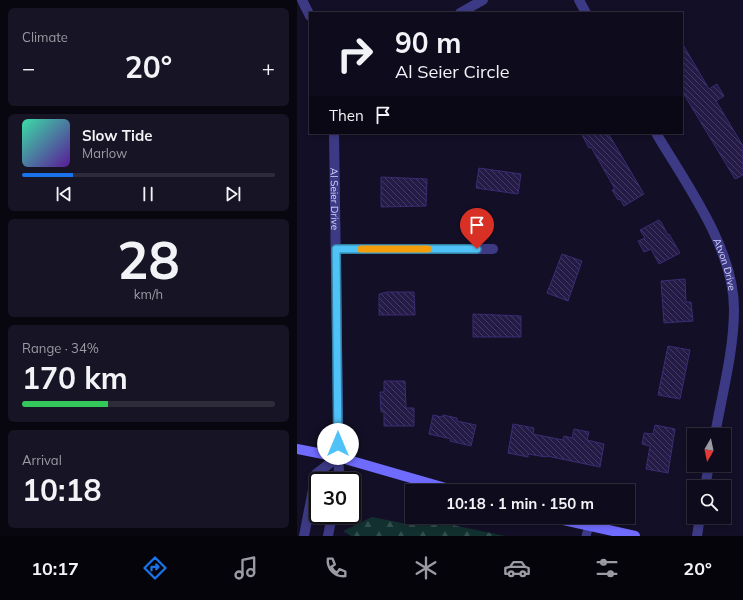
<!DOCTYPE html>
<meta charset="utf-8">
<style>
:root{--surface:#0e0b1c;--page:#171425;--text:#f1f3f6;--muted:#9b9ba3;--line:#2e2b3b;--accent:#1a73e8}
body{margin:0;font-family:Mulish,sans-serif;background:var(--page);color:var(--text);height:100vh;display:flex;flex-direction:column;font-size:15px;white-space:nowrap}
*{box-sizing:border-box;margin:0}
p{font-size:13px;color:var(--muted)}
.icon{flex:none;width:22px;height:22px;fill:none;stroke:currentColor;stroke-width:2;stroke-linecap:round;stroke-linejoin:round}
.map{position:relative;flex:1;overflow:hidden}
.sheet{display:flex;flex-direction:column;gap:8px;padding:8px;background:#08060f;width:297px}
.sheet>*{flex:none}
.banner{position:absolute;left:12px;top:12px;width:374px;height:122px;border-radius:0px;box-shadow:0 2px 6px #0003,0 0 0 1px var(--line);background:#0e0b1c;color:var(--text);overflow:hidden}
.needle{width:26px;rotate:189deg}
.tools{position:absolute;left:390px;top:428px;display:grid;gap:8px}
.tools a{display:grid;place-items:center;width:44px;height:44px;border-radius:0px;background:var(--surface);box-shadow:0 2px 6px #0003,0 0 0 1px var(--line);font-size:20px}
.speed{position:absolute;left:12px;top:472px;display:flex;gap:8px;font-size:20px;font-weight:700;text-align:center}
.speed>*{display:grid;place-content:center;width:52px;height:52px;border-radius:50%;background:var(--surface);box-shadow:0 2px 6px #0003,0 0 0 1px var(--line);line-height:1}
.speed .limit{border:2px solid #111;border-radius:6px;background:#fff;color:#111}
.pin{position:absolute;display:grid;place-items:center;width:34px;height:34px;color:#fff;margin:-41px -17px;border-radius:50% 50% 50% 0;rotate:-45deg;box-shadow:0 0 4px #0007}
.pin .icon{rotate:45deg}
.me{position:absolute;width:44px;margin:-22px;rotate:0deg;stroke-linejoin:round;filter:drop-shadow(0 0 3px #0008)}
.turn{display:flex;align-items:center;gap:14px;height:84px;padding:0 20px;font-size:18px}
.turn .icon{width:52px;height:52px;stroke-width:2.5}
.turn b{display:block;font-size:28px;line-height:34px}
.then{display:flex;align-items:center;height:38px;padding:0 20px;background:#0003;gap:8px;font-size:15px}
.big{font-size:30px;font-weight:700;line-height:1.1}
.sheet .widget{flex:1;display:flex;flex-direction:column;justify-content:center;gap:6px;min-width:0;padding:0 14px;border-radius:6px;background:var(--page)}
.sheet .dial{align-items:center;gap:0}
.dial b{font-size:52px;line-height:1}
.song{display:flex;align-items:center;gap:12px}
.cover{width:48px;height:48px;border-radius:6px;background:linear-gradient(135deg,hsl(160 70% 55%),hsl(270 70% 35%))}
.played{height:4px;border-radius:2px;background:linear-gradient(90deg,var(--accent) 20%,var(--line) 20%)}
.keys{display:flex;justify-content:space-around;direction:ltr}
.heat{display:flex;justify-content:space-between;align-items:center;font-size:22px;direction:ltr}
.charge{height:6px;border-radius:3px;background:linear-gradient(90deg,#34c759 34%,var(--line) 0)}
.trip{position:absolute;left:108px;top:484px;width:230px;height:40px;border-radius:0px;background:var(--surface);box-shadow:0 2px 6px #0003,0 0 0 1px var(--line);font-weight:700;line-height:40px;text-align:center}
.tabs{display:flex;height:64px;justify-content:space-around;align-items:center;background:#06040b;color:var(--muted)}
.tabs .icon{width:28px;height:28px}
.tabs .selected{color:var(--accent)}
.tabs b{font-size:18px;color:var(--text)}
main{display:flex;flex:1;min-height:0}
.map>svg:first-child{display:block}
</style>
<main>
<section class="sheet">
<div class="widget"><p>Climate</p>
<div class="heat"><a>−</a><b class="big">20°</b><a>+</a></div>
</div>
<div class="widget">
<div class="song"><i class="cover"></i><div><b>Slow Tide</b><p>Marlow</p></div></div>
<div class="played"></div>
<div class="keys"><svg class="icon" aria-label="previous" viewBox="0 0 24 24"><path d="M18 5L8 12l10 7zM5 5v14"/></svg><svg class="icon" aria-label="pause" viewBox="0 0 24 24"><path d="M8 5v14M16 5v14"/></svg><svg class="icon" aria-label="next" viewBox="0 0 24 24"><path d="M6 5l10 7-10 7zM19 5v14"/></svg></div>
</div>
<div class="widget dial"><b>28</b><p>km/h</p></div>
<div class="widget"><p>Range · 34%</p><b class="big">170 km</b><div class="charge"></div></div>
<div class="widget"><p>Arrival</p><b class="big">10:18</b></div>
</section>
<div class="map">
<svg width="446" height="536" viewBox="0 0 446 536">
<defs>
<pattern id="forest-firs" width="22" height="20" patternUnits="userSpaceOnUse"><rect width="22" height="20" fill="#12302f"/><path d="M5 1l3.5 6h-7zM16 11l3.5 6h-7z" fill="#344d4e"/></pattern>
<pattern id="building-back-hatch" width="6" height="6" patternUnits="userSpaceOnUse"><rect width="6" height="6" fill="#241b47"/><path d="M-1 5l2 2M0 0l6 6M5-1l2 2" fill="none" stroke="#433b63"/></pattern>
</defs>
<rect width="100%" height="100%" fill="#130f26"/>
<!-- forest -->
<path fill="url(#forest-firs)" d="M75 517 115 525 146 523 208 536H54L46 531Z"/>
<!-- building -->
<path fill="url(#building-back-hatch)" stroke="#3b2d73" d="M385 43 412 89 420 84 427 96 419 101 446 146V175L438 179 385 91Z
M284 133H311L347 194 327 206 323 199 321 200 315 190 318 189 294 147 292 148Z
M182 168 224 174 221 194 179 188Z
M84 177 130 179 129 206 84 207Z
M362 220 364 222 371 235 372 234 383 253 362 264 354 249 347 252 341 241 348 238 343 230Z
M265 254 285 261 271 301 250 293Z
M388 279 389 302H394L396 321 367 323 364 281Z
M90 292H117L118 315H82V294Z
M176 314 224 316V337H176Z
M371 346 393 350 383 399 361 395Z
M87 381H108L109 408H117V426H87V412H84L83 392H87Z
M136 415 145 417 146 415 160 418V421L179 425 174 446 153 441 154 439 132 434Z
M216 424 237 428 236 434 266 440 267 436 275 438 277 429 292 432 290 440 307 444 303 467 250 456 249 457 231 454V457L211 453Z
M358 425 378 429 371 473 349 469 353 446 345 444 347 433 356 434Z"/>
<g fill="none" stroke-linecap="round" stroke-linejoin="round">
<!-- lane -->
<path stroke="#3d3a85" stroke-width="9" d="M289 536 292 526"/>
<!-- street -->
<g stroke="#3d3a85" stroke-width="10">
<path d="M5 0 13 16"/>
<path d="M282 0 289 13"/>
<path d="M163 13 186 0"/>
<path id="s1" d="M37 133 42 481"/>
<path id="s2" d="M359 133C389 184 437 248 437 309 437 351 425 394 418 435"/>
<path d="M39 249H196"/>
<path d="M408 487 412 465"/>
<path d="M7 536 19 474 41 457"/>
<path d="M31 536 35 515"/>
<path d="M400 536 403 517"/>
</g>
<!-- secondary -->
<path stroke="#6f6bff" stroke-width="10" d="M0 449 41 457 159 491
M253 517 338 536"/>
</g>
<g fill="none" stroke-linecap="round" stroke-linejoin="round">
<!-- route casing -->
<g stroke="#337fa1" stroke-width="10">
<path id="route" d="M41 444 39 249H180"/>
</g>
<!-- route -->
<use href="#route" stroke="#4fc3f7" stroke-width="7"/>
<!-- slow -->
<path stroke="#f59e0b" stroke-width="7" d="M64 249H131"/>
</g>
<g text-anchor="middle" stroke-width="4" stroke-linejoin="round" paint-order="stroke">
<!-- street labels -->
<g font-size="10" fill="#d9d4ff" stroke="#130f26">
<text dy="4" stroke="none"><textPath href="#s1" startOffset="66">Al Seier Drive</textPath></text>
<text dy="4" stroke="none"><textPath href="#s2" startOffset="149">Atvon Drive</textPath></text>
</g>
</g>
</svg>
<div class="tools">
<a><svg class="needle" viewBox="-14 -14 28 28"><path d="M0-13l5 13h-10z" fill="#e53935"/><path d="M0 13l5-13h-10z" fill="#9b9ba3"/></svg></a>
<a><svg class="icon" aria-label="search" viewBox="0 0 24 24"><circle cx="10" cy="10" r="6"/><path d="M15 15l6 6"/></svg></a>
</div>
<div class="speed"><div class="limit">30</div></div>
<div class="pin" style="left:180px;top:249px;background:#d93025"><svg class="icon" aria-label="arrive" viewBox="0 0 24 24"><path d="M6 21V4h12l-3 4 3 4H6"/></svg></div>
<svg class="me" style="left:41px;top:444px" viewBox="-20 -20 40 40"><circle r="19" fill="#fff"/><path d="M0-13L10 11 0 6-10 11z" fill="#4fc3f7"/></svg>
<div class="trip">10:18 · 1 min · 150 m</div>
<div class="banner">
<div class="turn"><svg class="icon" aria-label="right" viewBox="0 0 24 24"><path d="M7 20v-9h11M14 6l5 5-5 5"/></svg><div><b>90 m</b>Al Seier Circle</div></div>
<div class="then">Then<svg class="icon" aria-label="arrive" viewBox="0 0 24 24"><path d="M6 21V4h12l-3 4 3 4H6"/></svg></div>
</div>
</div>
</main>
<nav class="tabs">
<b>10:17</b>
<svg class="icon selected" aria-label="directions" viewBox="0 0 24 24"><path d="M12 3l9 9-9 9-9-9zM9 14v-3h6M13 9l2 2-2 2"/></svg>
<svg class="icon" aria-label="music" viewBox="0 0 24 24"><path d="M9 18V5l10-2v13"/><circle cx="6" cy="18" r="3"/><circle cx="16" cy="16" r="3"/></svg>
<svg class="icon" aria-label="phone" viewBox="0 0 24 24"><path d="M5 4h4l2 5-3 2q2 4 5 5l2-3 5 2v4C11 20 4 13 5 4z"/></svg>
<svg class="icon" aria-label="climate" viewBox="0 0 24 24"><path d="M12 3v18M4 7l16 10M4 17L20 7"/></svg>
<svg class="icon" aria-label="car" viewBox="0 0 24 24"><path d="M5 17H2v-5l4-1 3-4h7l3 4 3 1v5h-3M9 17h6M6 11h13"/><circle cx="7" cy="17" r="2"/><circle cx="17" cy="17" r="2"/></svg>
<svg class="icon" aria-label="filters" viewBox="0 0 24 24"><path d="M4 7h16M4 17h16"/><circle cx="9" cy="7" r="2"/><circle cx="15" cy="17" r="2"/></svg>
<b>20°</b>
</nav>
